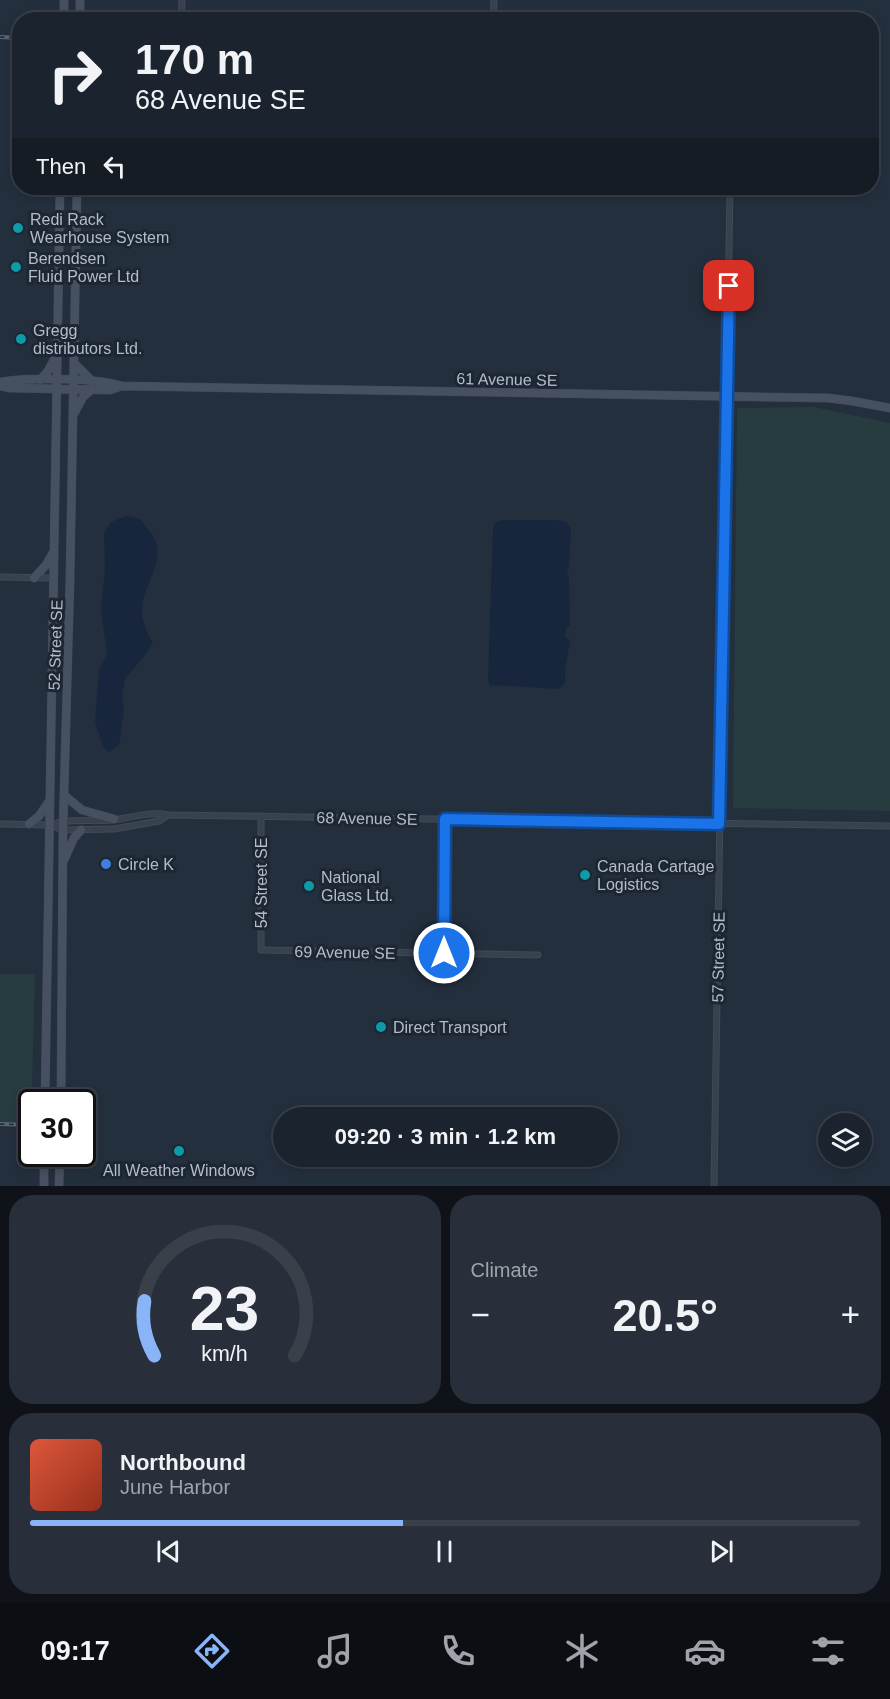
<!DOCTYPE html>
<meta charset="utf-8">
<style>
:root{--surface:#1b232e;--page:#282f3a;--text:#f1f3f6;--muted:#a0a4aa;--line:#39404a;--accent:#8ab4f8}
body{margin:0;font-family:Arial,sans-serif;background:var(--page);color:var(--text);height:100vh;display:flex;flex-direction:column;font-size:22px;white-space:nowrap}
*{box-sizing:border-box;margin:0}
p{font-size:20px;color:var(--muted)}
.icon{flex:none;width:33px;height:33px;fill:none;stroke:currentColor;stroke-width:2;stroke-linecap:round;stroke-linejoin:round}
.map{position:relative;height:1186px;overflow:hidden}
.side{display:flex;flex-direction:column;gap:9px;padding:9px;background:#0f1319;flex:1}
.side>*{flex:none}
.banner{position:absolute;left:12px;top:12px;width:867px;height:183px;border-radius:24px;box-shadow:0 3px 9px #0003,0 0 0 2px var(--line);background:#1b232e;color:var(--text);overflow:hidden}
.controls{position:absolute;left:818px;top:1113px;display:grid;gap:12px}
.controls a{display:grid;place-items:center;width:54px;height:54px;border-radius:50%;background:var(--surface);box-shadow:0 3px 9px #0003,0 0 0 2px var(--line);font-size:30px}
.speed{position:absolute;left:18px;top:1089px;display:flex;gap:12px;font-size:30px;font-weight:700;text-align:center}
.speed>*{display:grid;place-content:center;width:78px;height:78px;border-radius:50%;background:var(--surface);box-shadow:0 3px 9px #0003,0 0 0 2px var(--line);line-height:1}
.speed .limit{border:3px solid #111;border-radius:9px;background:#fff;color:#111}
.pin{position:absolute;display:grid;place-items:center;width:51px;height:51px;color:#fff;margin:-26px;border-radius:12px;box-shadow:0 3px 9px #0006}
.me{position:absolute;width:66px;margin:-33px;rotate:0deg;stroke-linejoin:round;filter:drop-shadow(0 0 4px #0008)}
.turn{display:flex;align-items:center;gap:21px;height:126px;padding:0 24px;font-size:27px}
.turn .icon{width:78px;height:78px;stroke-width:2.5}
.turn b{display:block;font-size:42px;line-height:51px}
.then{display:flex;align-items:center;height:57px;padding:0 24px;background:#0003;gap:12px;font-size:22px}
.big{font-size:45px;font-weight:600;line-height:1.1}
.side .widget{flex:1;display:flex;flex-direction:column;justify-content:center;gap:9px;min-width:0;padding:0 21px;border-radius:24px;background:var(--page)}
.side .dial{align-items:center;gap:0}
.dial svg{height:156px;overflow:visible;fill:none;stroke:var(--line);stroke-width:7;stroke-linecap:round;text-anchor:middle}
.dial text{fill:var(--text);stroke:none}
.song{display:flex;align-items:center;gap:18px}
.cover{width:72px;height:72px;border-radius:9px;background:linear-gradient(135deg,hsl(10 70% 55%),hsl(10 70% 35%))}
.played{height:6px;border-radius:3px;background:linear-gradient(90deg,var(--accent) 45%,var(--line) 45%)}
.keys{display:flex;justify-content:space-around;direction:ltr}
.heat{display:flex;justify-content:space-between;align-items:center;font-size:33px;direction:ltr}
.side .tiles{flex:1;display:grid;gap:9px;grid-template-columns:1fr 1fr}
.widget:last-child{grid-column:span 2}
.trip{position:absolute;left:273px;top:1107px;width:345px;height:60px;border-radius:30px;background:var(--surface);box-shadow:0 3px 9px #0003,0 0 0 2px var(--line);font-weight:600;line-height:60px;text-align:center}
.tabs{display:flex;height:96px;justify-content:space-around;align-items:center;background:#0b0e12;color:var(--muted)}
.tabs .icon{width:42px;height:42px}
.tabs .on{color:var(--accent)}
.tabs b{font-size:27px;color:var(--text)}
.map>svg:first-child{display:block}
</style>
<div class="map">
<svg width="890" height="1186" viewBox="0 0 890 1186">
<rect width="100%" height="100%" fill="#242f3e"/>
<!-- green -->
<path fill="#263c3f" d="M814 407 890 423V811L733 808 737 408Z
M0 974H35L31 1125H0Z"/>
<!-- water -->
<path fill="#17263c" d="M126 516 140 519C145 526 154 535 156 543 165 578 123 598 153 642L146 654 125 679 122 698 124 711 119 745 109 752 103 747 95 721 99 671 107 654 101 611 105 569 104 533 111 522Z
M502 520H555L566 522 571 529 569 566 567 572 569 578 570 626 566 628 565 636 570 641 565 670V683L559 689 490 685 488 679 493 529 495 522Z"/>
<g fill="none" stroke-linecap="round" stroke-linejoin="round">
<!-- street casing -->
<g stroke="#414a57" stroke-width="7">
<path id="street" d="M181 20 182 0
M493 20 494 0
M0 577 54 578
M261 816V950L538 955
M0 824 50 825 63 830 114 829 159 821 168 815
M50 825C70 818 91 822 112 820 131 818 149 811 168 815L890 826
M444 953 445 819
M714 1186 730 188"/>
</g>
<!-- secondary casing -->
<g stroke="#414a57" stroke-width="9">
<path id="secondary" d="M64 20V0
M80 20V0
M74 363 93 382
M40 380 48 371 57 354
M0 382C25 377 99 378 122 386L828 398 852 401 890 408
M0 386 10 388 110 390 122 386
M74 414 83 397 91 390
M34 578 46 565 54 551
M64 795 82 810 114 819
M29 824 39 816 50 800
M64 860 74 838 81 830
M45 1102 60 188
M61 1102 63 830 70 579 77 188
M44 1186V1154
M59 1186 60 1154"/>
</g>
<!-- street -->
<use href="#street" stroke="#38414e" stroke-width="5"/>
<!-- secondary -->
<use href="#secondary" stroke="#465061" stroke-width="8"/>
<!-- rail casing -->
<g stroke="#5a6575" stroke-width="4">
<path id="rail" d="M0 37 20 38
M0 1124 31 1125"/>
</g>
<!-- rail -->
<use href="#rail" stroke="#1d2633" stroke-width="1.5" stroke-dasharray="4.5" stroke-linecap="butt"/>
</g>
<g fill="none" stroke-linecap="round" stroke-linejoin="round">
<!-- route casing -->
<g stroke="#114b97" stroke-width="15">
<path id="route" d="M444 953 445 819 719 824 729 286"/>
</g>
<!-- route -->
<use href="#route" stroke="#1a73e8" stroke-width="10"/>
</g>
<!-- markers -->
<g fill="#0f9aa8" stroke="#1d2633" stroke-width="2">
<circle cx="18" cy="228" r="6"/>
<circle cx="16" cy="267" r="6"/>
<circle cx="21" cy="339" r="6"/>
<circle cx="585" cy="875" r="6"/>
<circle cx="309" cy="886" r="6"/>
<circle cx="381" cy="1027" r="6"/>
<circle cx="179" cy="1151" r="6"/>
</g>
<circle fill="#3f7fe0" stroke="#1d2633" stroke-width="2" cx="106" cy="864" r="6"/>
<g text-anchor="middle" stroke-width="6" stroke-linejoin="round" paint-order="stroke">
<!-- poi labels -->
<g font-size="16" fill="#b4bcc9" stroke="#1d2633" text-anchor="start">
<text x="30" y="225">Redi Rack<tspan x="30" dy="18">Wearhouse System</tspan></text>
<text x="28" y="264">Berendsen<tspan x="28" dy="18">Fluid Power Ltd</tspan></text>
<text x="33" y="336">Gregg<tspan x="33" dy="18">distributors Ltd.</tspan></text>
<text x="118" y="870">Circle K</text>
<text x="597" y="872">Canada Cartage<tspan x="597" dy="18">Logistics</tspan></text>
<text x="321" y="883">National<tspan x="321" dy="18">Glass Ltd.</tspan></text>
<text x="393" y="1033">Direct Transport</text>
<text x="179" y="1176" text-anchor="middle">All Weather Windows</text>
</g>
<!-- street labels -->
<g font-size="16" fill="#b4bcc9" stroke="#1d2633">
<text transform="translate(507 379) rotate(1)" y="6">61 Avenue SE</text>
<text transform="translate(55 645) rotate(-88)" y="6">52 Street SE</text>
<text transform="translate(367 818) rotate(1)" y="6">68 Avenue SE</text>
<text transform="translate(261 883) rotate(-90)" y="6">54 Street SE</text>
<text transform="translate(345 952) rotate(1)" y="6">69 Avenue SE</text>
<text transform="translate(718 957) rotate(-89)" y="6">57 Street SE</text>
</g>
</g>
</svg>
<div class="controls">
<a><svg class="icon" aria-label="layers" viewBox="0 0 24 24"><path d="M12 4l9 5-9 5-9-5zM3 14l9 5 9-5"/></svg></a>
</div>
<div class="speed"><div class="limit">30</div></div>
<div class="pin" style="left:729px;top:286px;background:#d93025"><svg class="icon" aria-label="arrive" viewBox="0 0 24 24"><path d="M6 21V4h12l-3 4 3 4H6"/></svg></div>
<svg class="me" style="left:444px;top:953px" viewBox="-20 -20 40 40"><circle r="17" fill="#1a73e8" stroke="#fff" stroke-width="3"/><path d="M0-11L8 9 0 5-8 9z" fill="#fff"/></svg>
<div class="trip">09:20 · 3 min · 1.2 km</div>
<div class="banner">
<div class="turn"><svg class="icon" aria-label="right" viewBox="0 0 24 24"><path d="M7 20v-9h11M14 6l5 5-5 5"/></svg><div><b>170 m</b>68 Avenue SE</div></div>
<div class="then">Then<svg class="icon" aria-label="left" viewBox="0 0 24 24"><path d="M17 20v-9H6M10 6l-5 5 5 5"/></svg></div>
</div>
</div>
<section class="side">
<div class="tiles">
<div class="widget dial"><svg viewBox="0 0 100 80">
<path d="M14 69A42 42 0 1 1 86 69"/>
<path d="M14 69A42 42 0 0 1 9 41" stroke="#8ab4f8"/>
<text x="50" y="56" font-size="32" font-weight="700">23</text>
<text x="50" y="72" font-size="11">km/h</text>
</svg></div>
<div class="widget"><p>Climate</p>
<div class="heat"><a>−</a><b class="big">20.5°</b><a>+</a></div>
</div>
<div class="widget">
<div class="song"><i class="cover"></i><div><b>Northbound</b><p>June Harbor</p></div></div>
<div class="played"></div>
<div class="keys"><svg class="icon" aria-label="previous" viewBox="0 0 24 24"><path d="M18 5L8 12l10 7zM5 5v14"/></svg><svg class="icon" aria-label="pause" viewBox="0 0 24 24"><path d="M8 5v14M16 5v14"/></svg><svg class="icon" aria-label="next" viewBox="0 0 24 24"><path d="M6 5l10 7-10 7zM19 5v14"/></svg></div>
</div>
</div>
</section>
<nav class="tabs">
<b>09:17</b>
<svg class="icon on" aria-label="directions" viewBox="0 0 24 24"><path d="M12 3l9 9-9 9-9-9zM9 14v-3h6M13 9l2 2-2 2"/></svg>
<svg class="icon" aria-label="music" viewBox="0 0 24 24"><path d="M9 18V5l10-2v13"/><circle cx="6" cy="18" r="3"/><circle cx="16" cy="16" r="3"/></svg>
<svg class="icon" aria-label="phone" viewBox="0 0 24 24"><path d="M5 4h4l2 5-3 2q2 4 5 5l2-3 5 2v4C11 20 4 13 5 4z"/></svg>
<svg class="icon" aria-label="climate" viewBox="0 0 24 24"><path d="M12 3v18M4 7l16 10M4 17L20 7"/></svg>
<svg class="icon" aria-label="car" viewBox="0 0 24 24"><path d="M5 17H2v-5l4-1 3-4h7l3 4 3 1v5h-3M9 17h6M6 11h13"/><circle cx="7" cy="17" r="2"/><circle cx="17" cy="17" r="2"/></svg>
<svg class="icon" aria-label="filters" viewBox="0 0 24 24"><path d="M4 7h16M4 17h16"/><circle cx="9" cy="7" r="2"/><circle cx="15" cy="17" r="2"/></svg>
</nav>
